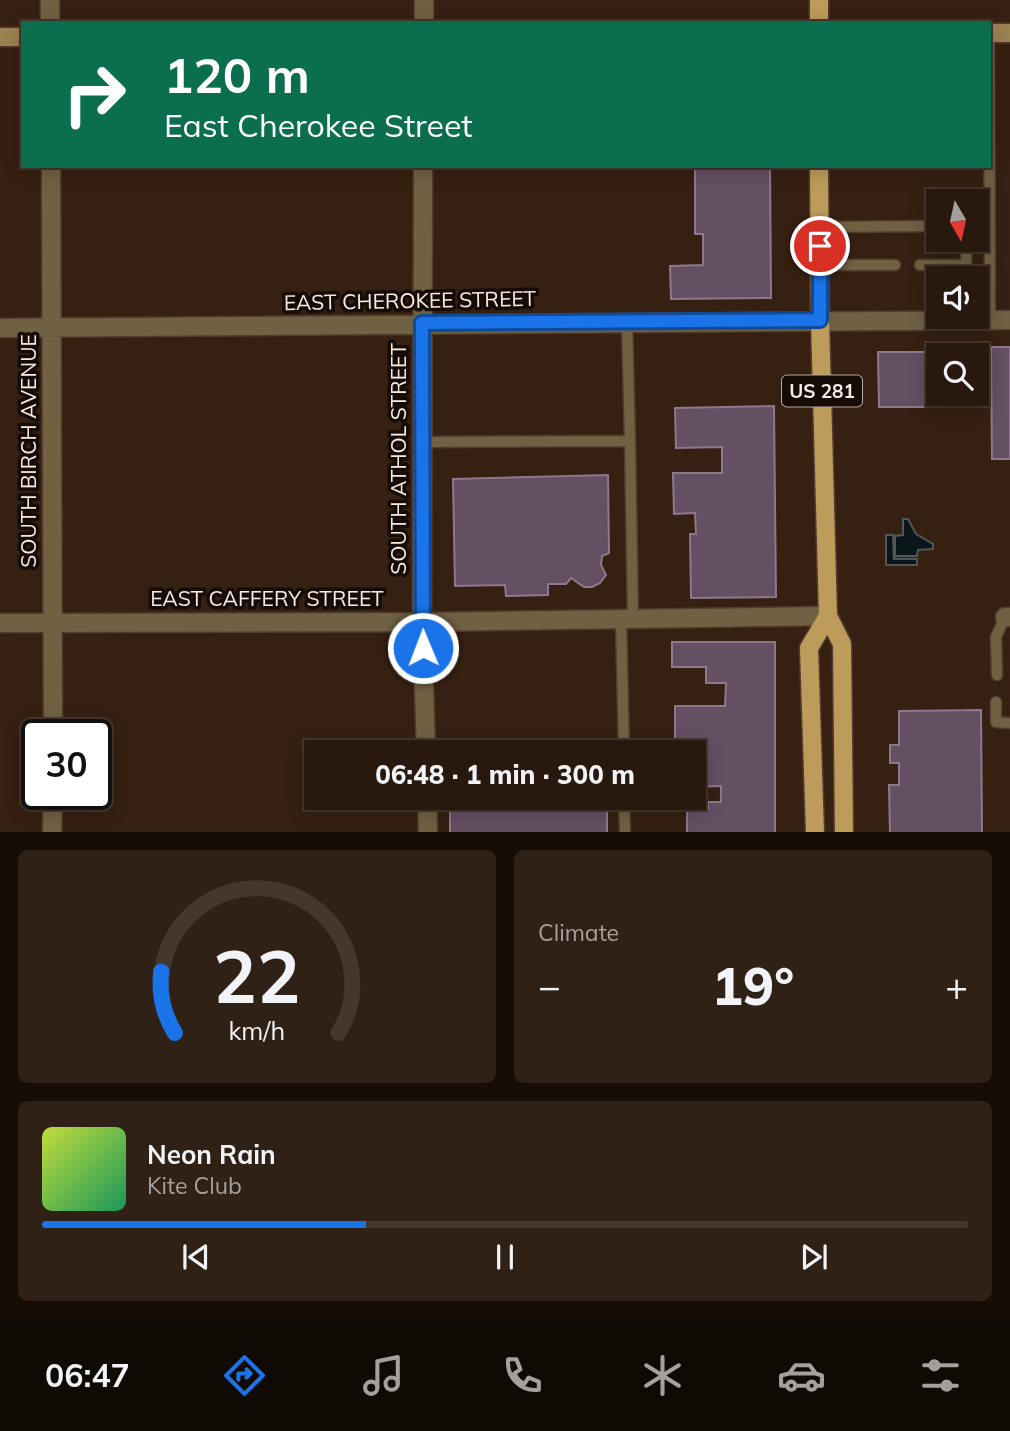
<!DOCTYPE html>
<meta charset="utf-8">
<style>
:root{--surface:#28180d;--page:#302116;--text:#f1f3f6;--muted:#a5a09d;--line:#44372e;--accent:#1a73e8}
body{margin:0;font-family:Mulish,sans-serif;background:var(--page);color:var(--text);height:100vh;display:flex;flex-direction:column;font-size:26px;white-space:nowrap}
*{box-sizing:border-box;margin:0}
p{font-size:23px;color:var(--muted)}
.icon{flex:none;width:38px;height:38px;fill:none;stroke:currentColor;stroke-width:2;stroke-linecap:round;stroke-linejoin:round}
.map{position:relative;height:832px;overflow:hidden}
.panel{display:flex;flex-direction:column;gap:18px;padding:18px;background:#160d07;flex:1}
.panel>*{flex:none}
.hud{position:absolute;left:21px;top:21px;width:970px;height:147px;border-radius:0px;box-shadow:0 4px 18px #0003,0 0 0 2px var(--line);background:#0b6e4f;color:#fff;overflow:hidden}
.needle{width:46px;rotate:171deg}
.controls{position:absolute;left:926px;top:189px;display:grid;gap:14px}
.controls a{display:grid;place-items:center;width:63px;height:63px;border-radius:0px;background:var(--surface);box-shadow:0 4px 18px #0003,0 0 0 2px var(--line);font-size:35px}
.speed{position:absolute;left:21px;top:719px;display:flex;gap:14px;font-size:35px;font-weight:700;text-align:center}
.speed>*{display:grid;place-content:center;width:91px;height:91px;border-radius:50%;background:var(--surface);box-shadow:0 4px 18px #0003,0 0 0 2px var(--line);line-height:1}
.speed .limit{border:4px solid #111;border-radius:10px;background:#fff;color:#111}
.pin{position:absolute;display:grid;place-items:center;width:60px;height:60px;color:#fff;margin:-30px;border:4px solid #fff;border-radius:50%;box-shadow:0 2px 7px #0007}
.me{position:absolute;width:77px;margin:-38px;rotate:359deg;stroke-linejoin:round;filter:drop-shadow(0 0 5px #0008)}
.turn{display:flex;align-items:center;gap:24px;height:147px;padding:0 28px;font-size:32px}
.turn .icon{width:91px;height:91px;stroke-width:2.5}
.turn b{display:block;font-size:49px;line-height:60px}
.big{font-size:52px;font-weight:800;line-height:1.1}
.panel .card{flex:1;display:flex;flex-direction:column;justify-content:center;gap:10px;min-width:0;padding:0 24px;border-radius:10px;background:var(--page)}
.panel .dial{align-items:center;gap:0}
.dial svg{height:182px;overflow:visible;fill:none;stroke:var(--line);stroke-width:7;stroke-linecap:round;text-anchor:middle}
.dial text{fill:var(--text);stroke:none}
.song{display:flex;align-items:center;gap:21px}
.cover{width:84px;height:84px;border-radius:10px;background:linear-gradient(135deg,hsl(70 70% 55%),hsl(150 70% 35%))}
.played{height:7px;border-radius:4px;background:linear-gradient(90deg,var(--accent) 35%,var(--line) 35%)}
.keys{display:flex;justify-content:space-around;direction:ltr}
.heat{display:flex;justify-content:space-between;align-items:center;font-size:38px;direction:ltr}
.panel .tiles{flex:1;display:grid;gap:18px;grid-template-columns:1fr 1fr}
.card:last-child{grid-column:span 2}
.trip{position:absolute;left:304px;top:740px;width:402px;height:70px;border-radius:0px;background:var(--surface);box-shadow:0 4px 18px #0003,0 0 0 2px var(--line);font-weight:800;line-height:70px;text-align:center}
.tab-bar{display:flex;height:112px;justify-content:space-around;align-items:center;background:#100a05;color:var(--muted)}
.tab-bar .icon{width:49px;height:49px}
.tab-bar .active{color:var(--accent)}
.tab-bar b{font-size:32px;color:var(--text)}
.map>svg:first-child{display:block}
</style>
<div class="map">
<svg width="1010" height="833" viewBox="0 0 1010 833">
<rect width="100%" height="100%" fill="#362011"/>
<!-- water -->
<path fill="#09171b" stroke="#515757" stroke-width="2" d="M903 519H908L916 534 933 544V549L918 550 917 556H895V536L903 535Z
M886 535H893L894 559H917V565H886Z"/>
<!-- building -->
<path fill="#654f63" stroke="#8f788d" stroke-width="2" d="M695 166H770L771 298 671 299 670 266 703 265V234H695Z
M991 347H1010V459H992Z
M878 352H972V355H938V391H932V407H879Z
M774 406 776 597 691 598 690 534H696L695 513 674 514 673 473H722V447L676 448 675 408Z
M608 475 609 553 602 556 601 565 606 575 600 583 592 587H584L571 578 566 584H548V595L506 596 505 585 455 586 453 479Z
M672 642H775V833H687V809H708V802H721V786L695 787V752H663V747L675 743V706H725L726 683H706V667H672Z
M981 710 982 833H890L889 785H899V763H890V745H899V711Z
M451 743H483V752H451Z
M569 746 608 747V752H569Z
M491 748 552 749V752H491Z
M450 798H607V833H450Z"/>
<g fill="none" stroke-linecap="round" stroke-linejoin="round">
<!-- lane casing -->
<g stroke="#513c2e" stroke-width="13">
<path id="lane" d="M989 33 990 320
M976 226H990
M820 227 938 226
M820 265H895
M920 265H966L967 278
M966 265 967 240
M630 441 633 619
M422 442 630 441 627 322
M621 619 624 752
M997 675 996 637 1005 617
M996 702V722L1008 723
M624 798 625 833"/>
</g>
<!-- street casing -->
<g stroke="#513c2e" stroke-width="21">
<path id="street" d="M50 0V23
M424 0V23
M51 166 53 735
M423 166 422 622 426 752
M0 328 1010 320
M1005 617H1010
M0 623 422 622 828 616
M427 798 428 833
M52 833 53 794"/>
</g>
<!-- secondary casing -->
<g stroke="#513c2e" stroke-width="21">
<path id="secondary" d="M989 33H1010
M0 37H23"/>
</g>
<!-- primary casing -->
<g stroke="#513c2e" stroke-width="21">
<path id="primary" d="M819 23V0
M828 616 842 644 844 833
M815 833 809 648 828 616 820 320 819 166"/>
</g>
<!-- lane -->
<use href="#lane" stroke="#706143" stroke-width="10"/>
<!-- street -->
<use href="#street" stroke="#706143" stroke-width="18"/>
<!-- secondary -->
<use href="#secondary" stroke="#9b8251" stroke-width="18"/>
<!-- primary -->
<use href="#primary" stroke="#bc9b5b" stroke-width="18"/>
</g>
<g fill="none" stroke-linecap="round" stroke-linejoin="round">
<!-- route casing -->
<g stroke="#114b97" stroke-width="18">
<path id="route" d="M423 648 422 323 820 320V246"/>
</g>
<!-- route -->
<use href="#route" stroke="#1a73e8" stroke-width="12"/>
</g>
<g text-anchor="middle" stroke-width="7" stroke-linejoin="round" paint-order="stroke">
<!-- shield labels -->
<rect fill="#160c07" stroke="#b6a8a0" stroke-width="2" x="782" y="375.5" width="80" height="31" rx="5"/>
<g font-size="19" font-weight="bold" fill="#faebe2">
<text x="822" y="398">US 281</text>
</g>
<!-- street labels -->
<g font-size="21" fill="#faebe2" stroke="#160c07">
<text transform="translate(410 301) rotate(-1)" y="7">EAST CHEROKEE STREET</text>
<text transform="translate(29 451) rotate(-90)" y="7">SOUTH BIRCH AVENUE</text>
<text transform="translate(399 459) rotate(-90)" y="7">SOUTH ATHOL STREET</text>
<text x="267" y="606">EAST CAFFERY STREET</text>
</g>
</g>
</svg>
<div class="controls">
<a><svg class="needle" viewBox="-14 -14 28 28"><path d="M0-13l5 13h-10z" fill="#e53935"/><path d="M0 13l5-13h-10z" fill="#a5a09d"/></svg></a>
<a><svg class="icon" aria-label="sound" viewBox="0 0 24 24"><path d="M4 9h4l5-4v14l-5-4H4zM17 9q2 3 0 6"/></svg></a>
<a><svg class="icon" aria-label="search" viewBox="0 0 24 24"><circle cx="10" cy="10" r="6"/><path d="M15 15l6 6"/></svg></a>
</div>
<div class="speed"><div class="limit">30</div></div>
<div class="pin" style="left:820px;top:246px;background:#d93025"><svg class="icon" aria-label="arrive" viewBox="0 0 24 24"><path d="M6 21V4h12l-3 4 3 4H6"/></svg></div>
<svg class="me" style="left:423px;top:648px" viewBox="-20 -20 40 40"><circle r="17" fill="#1a73e8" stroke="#fff" stroke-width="3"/><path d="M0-11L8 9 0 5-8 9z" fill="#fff"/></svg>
<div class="trip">06:48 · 1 min · 300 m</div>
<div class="hud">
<div class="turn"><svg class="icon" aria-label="right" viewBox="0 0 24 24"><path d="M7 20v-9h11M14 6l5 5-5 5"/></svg><div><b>120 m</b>East Cherokee Street</div></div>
</div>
</div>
<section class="panel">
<div class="tiles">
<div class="card dial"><svg viewBox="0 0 100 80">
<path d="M14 69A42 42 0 1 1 86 69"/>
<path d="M14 69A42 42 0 0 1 8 42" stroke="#1a73e8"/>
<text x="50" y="56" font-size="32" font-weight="700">22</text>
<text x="50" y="72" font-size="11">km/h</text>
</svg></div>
<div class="card"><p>Climate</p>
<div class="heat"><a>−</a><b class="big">19°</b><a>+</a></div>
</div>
<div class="card">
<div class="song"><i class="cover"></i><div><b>Neon Rain</b><p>Kite Club</p></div></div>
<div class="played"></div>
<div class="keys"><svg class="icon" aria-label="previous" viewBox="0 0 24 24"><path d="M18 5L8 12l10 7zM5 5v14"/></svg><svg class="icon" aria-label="pause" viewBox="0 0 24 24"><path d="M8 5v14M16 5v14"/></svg><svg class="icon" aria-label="next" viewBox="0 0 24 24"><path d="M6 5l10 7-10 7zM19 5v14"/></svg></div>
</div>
</div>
</section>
<nav class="tab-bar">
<b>06:47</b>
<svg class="icon active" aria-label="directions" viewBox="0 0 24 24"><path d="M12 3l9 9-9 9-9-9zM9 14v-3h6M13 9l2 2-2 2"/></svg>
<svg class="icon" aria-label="music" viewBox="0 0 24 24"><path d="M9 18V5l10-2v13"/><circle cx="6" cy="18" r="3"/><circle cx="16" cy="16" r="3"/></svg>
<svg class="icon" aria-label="phone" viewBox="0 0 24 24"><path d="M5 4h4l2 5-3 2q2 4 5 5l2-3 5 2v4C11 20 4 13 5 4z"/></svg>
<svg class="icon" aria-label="climate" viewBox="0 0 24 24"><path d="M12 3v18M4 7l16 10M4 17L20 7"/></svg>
<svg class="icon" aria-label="car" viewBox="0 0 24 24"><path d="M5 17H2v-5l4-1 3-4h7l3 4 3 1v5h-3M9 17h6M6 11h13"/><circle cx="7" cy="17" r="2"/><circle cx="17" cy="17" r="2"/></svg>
<svg class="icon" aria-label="filters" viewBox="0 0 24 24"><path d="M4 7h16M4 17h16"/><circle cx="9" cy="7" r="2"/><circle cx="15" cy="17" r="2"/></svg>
</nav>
